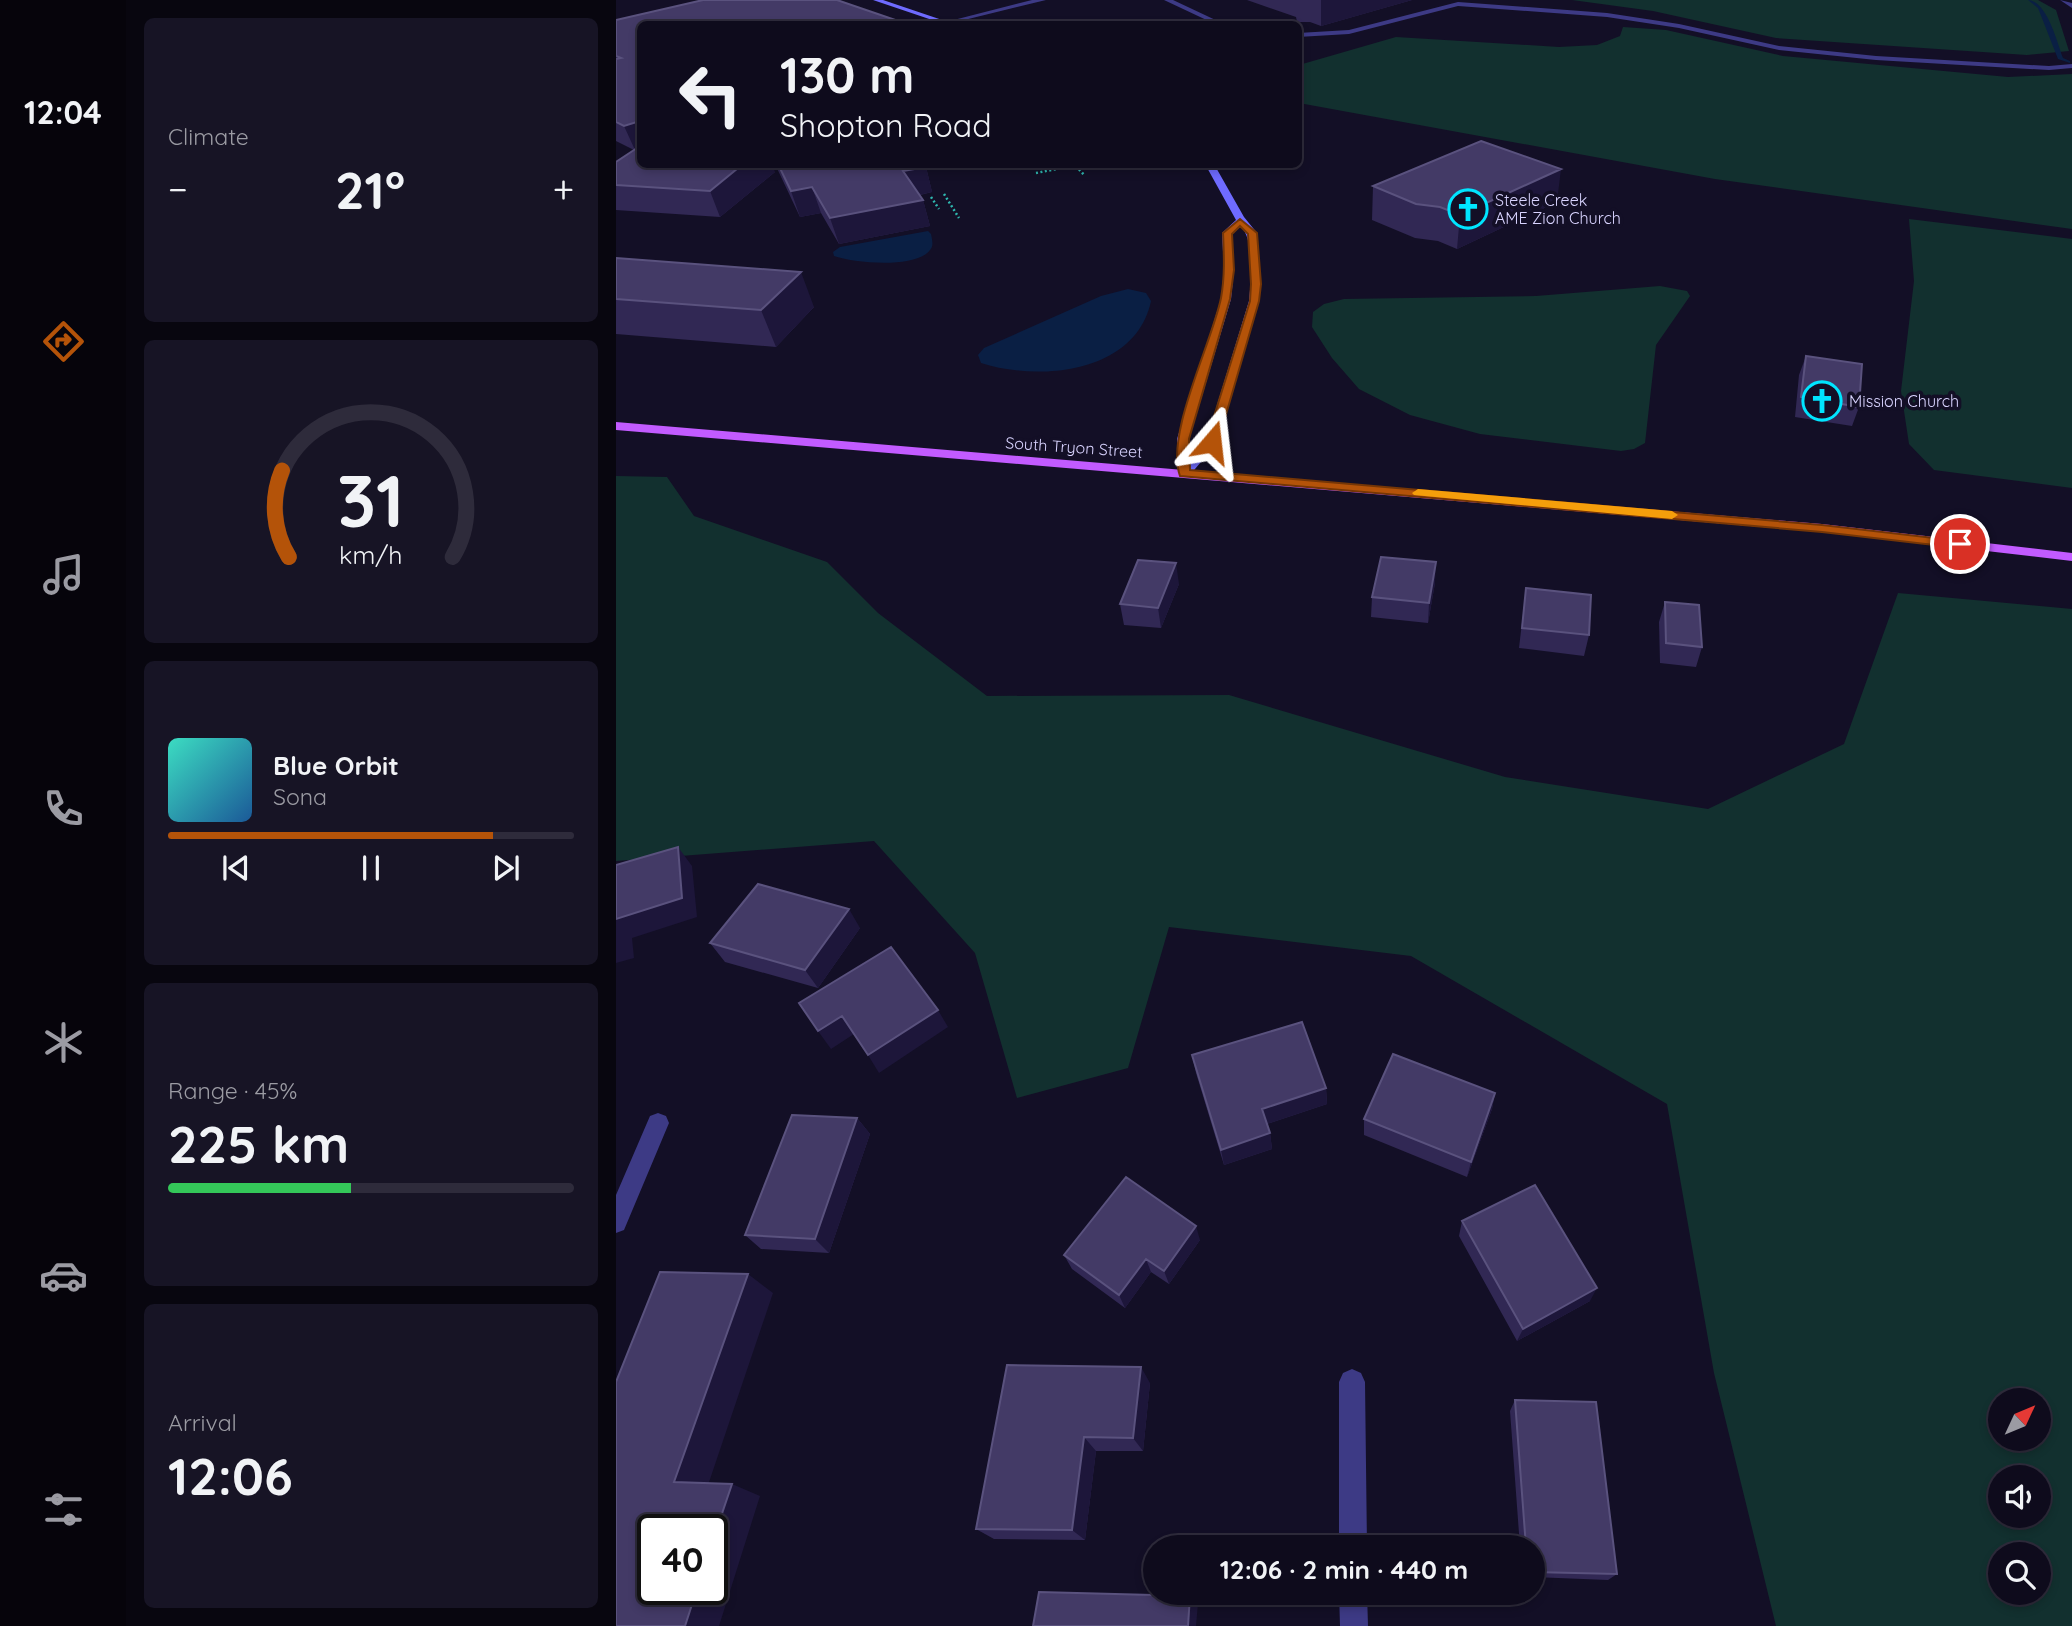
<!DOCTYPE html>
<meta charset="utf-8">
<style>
:root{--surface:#0e0b1c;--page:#171425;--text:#f1f3f6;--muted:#9b9ba3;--line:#2e2b3b;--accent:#b45309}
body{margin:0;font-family:Quicksand,sans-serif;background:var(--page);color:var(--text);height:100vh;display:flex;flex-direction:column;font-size:26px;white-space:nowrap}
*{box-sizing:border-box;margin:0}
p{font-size:23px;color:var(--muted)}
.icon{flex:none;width:38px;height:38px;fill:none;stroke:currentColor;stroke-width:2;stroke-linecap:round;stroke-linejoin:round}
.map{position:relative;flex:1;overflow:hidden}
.drawer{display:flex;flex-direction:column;gap:18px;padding:18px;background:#08060f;width:490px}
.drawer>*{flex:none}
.guide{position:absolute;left:21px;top:21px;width:665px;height:147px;border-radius:10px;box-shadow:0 4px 10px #0003,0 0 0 2px var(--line);background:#0e0b1c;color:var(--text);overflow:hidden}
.needle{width:46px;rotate:46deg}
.controls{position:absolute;left:1372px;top:1388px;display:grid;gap:14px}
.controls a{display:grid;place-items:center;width:63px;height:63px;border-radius:50%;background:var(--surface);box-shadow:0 4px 10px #0003,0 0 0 2px var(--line);font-size:35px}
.speed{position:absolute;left:21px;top:1514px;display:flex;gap:14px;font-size:35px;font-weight:700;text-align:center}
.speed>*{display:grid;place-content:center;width:91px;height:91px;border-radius:50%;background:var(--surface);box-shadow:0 4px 10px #0003,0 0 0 2px var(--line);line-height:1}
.speed .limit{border:4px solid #111;border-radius:10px;background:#fff;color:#111}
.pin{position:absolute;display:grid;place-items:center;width:60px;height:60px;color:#fff;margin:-30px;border:4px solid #fff;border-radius:50%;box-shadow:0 2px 7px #0007}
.me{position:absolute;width:77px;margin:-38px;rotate:17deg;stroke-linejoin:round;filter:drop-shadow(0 0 5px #0008)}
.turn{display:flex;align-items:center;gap:24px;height:147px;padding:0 28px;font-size:32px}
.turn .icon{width:91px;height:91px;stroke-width:2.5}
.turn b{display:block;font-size:49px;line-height:60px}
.big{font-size:52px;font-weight:700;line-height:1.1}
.drawer .tile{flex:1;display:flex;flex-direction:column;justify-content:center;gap:10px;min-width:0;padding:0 24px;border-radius:10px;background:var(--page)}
.drawer .dial{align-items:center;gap:0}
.dial svg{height:182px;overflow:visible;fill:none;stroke:var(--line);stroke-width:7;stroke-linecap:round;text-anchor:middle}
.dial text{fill:var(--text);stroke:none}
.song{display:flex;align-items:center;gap:21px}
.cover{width:84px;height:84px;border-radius:10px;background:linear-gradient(135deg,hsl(170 70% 55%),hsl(210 70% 35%))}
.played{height:7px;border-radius:4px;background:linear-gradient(90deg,var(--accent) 80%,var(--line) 80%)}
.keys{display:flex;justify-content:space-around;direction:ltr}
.heat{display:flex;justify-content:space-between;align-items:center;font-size:38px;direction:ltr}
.charge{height:10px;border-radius:5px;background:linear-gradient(90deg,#34c759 45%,var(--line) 0)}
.trip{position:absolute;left:527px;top:1535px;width:402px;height:70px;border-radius:35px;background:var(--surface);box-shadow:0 4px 10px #0003,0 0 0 2px var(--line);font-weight:700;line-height:70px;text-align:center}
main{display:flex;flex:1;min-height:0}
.dock{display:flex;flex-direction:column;width:126px;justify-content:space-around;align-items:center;background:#06040b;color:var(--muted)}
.dock .icon{width:49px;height:49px}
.dock .current{color:var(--accent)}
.dock b{font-size:32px;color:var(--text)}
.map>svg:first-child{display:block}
</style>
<main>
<nav class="dock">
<b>12:04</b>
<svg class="icon current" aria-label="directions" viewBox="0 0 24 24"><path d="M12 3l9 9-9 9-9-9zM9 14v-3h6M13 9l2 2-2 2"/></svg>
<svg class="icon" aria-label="music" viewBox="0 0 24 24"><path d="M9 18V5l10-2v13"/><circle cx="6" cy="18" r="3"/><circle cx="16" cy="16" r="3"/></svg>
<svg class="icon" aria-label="phone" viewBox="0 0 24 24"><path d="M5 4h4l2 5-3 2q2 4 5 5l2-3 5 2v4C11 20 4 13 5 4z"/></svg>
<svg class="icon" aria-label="climate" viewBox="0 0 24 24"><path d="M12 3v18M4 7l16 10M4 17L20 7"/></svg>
<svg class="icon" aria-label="car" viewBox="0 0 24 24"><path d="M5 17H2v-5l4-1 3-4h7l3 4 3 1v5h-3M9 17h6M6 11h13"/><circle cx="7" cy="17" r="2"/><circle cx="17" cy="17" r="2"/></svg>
<svg class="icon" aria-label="filters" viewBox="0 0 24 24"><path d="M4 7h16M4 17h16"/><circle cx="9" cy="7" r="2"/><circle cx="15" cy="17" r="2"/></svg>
</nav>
<section class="drawer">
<div class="tile"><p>Climate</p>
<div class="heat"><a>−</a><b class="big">21°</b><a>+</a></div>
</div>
<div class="tile dial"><svg viewBox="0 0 100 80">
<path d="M14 69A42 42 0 1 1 86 69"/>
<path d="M14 69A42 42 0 0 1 11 31" stroke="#b45309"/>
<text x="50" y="56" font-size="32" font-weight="700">31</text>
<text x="50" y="72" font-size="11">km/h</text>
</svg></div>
<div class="tile">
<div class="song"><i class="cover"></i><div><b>Blue Orbit</b><p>Sona</p></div></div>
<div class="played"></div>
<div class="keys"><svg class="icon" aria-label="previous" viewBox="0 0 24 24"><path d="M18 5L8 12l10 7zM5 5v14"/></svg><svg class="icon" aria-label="pause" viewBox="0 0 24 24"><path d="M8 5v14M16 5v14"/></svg><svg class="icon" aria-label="next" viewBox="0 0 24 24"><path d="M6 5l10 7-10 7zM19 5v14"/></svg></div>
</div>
<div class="tile"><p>Range · 45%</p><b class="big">225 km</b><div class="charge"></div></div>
<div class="tile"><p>Arrival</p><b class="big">12:06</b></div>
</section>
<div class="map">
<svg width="1456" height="1626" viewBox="0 0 1456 1626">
<rect width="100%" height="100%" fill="#130f26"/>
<!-- green -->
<path fill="#12302f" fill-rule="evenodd" d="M956 0H1422L1440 10 1453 51 1411 55 1160 38 1037 11Z
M1007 27 1050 30 1167 56 1392 77 1456 74V229L1099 179 683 103V65L780 37 943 47 981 45 1004 36Z
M1293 219 1456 239V488L1318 470 1293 444 1285 391 1298 281Z
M1044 286 1071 291 1074 296 1040 345 1029 443 1018 449 1005 451 864 434 794 415 743 389 716 358 696 327 697 312 708 304 728 299 920 296Z
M0 476 51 477 78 516 211 562 262 613 371 696 613 695 889 777 1092 809 1228 744 1282 593 1456 609V1626H1160L1098 1373 1051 1104 795 956 553 927 512 1068 401 1098 359 953 258 841 0 861ZM1384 1400H1423V1438H1384ZM1384 1477H1423V1516H1384ZM1384 1554H1423V1592H1384Z"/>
<!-- water -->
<path fill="#0a1f44" d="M312 231 315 234C316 239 318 246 314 250 300 269 238 263 218 256L217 252 224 247Z
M512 289 530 293 535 301C520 373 424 382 365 363L362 355 368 348 485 296Z"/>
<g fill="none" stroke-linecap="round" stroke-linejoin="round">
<!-- stream -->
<path fill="#0a1f44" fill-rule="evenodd" d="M1412 0C1431 1 1441 42 1447 58L1454 61V63L1442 59 1422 8Z"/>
<!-- path -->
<path stroke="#2fb8b0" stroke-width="2.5" stroke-dasharray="2 2.5" stroke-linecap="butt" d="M460 166 469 176
M420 173 466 164
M328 194 343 218
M315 197 323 209"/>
<!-- lane -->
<path fill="#3d3a85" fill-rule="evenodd" d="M416 0H430L332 24 326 23Z
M548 0H557L608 24H599Z
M1444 0 1456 3V8Z
M842 2 991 13 1063 24 1163 46 1260 56 1433 66 1456 64V68L1433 70 1260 60 1163 50 1063 28 991 17 842 6 733 34 682 37V33L733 30Z"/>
<!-- street -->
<path fill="#3d3a85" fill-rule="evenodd" d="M84 164H212L175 170Z
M42 1113 50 1116 53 1123 8 1230 0 1233V1195L34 1116Z
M736 1369 745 1373 749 1382 751 1547H723V1382L727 1373Z
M723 1592H751L752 1626H724Z"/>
<!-- secondary -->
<path fill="#6f6bff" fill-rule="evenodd" d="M257 0H267L338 24H328Z
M589 164H598L628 217 641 233 645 284 643 301 602 442 573 476 568 477 562 473 561 439 605 299 608 270 606 233 620 220ZM625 226C639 243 635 280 633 301L590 441 574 459 573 439 615 299 618 270 616 234Z"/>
<!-- primary -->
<path fill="#c25bff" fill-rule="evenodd" d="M0 422 1206 524 1456 553V561L1206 532 0 430Z"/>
</g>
<!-- wall -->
<path fill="#312854" d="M631 0H796L705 26 694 22H681L680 17Z
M0 20 24 24V164L159 172 104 217 0 210V162L18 150 0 141Z
M159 164H308L310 167 316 192 304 195 307 200 314 226 223 244 205 213 184 217Z
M757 186 941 202 841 249 822 241 799 238 756 220Z
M0 258 198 307 160 347 0 334Z
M1190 356 1243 407 1236 426 1179 417 1183 375Z
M819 583 812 623 755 617 756 597Z
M563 584 545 628 508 625 504 604Z
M910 588 973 635 968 656 903 648Z
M1049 602 1086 647 1080 667 1044 663 1043 622Z
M244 928 202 988 109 962 94 943Z
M576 1055 710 1088 711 1104 651 1124 654 1133 656 1149 608 1165 580 1073Z
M879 1093 876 1109 851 1177 748 1135V1119Z
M241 1118 254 1134 213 1253 145 1249 129 1235Z
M846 1221 974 1301 901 1341 843 1236Z
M584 1240 553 1284 535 1272 509 1308 456 1269 448 1255Z
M391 1365 534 1383 527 1451H480L469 1540 378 1539 360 1529Z
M899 1400 1001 1574 992 1580 917 1577V1547H904L894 1411Z"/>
<!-- shaded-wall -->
<path fill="#1d163a" d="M705 0H796L705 26Z
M24 121V149L19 150 8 126Z
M127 164H156L159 172 104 217 94 191Z
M310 167 316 192 294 197 287 171Z
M945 169 941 202 841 249 844 215Z
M196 187 205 213 184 217 175 191Z
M307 200 314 226 223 244 214 218Z
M185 272 198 307 160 347 145 310Z
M820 562 819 583 812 623 813 603Z
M560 563 563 584 545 628 542 608Z
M62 847 76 866 81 917 16 938 18 958 0 963V919Z
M233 909 244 928 202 988 189 970Z
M322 1010 332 1027 263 1073 252 1055Z
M226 1016 238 1034 215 1049 202 1031Z
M710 1088 711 1104 648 1125 646 1109Z
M879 1093 876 1109 851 1177 855 1162Z
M241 1118 254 1134 213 1253 199 1239Z
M654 1133 656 1149 608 1165 605 1150Z
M580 1226 584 1240 553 1284 548 1271Z
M530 1259 535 1272 509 1308 503 1295Z
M132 1274 157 1293 89 1494 58 1482Z
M981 1288 974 1301 901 1341 907 1329Z
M525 1367 534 1383 527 1451 517 1438Z
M468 1437 480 1451 469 1540 456 1530Z
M116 1484 144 1496 103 1626H69L81 1589H96V1543Z
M574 1596 582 1603 580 1626H572Z"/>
<!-- building -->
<path fill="#433a66" stroke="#5a527e" stroke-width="2" d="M87 0H221L291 24H24V121L8 126 0 122V59L5 58 0 56V20Z
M865 141 945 169 844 215 824 207 800 204 757 186Z
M24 146V164H127L94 191 0 185V162Z
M162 164H308L310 167 287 171 307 200 214 218 196 187 175 191Z
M0 258 185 272 145 310 0 299Z
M1190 356 1246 364 1243 407 1185 397Z
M765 557 820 562 813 603 756 597Z
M522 560 560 563 542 608 504 604Z
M910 588 975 595 973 635 906 628Z
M1049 602 1083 605 1086 647 1050 643Z
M62 847 66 898 0 919V865Z
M142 884 233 909 189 970 94 943Z
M275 947 322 1010 252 1055 226 1016 202 1031 183 1003Z
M686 1022 710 1088 646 1109 654 1133 605 1150 576 1055Z
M777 1054 879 1093 855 1162 748 1119Z
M176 1115 241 1118 199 1239 129 1235Z
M510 1177 580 1226 548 1271 530 1259 503 1295 448 1255Z
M919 1185 981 1288 907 1329 846 1221Z
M44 1272 132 1274 58 1482 116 1484 96 1543V1530H37V1589H81L69 1626H0V1382Z
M391 1365 525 1367 517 1438 468 1437 456 1530 360 1529Z
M899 1400 980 1402 1001 1574 917 1572V1547H910Z
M423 1592 574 1596 572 1626H417Z"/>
<!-- route -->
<path fill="#b45309" stroke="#753606" stroke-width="2" d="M624 219 641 233 645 284 643 301 602 442 592 444 590 442 634 301 635 284 632 234 624 226 616 234 618 270 614 299 573 439 574 470 1206 525 1344 541 1351 544 1344 548 1206 532 564 476C549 434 596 343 605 298 609 276 608 255 607 233Z"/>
<!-- slow -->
<path fill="#f59e0b" d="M802 489 1056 511 1062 515 1056 519 798 495 796 493Z"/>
<!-- icons -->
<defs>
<g id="church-ring" transform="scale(2.0125)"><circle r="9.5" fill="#130f26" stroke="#00e5ff" stroke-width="1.5"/><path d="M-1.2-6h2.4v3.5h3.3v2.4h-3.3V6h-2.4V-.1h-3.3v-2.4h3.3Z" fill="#00e5ff"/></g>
</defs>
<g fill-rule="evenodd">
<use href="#church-ring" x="852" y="209"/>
<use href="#church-ring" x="1206" y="401"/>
</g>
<g text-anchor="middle" stroke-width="7" stroke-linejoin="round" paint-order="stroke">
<!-- far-poi labels -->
<g font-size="16" fill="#d9d4ff" stroke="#130f26" text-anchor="start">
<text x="879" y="206">Steele Creek<tspan x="879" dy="18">AME Zion Church</tspan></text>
<text x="1233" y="407">Mission Church</text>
</g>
<!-- far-street labels -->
<g font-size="16" fill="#d9d4ff" stroke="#130f26">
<text transform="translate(458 447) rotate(4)" y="6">South Tryon Street</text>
</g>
</g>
</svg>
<div class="controls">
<a><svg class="needle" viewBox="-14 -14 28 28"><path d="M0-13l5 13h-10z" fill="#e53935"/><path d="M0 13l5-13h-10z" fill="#9b9ba3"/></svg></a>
<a><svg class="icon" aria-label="sound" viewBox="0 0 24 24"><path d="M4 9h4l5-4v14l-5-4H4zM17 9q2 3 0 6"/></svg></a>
<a><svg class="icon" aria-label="search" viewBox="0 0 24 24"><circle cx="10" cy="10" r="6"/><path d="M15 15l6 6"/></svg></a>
</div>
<div class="speed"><div class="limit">40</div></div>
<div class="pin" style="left:1344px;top:544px;background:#d93025"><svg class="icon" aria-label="arrive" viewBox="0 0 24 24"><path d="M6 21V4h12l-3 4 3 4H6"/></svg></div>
<svg class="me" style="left:596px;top:442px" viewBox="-20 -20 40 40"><path d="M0-17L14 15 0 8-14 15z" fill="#b45309" stroke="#fff" stroke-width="4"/></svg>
<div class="trip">12:06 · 2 min · 440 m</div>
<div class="guide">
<div class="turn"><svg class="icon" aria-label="left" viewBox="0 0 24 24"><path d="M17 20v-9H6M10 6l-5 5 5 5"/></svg><div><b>130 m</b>Shopton Road</div></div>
</div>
</div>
</main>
